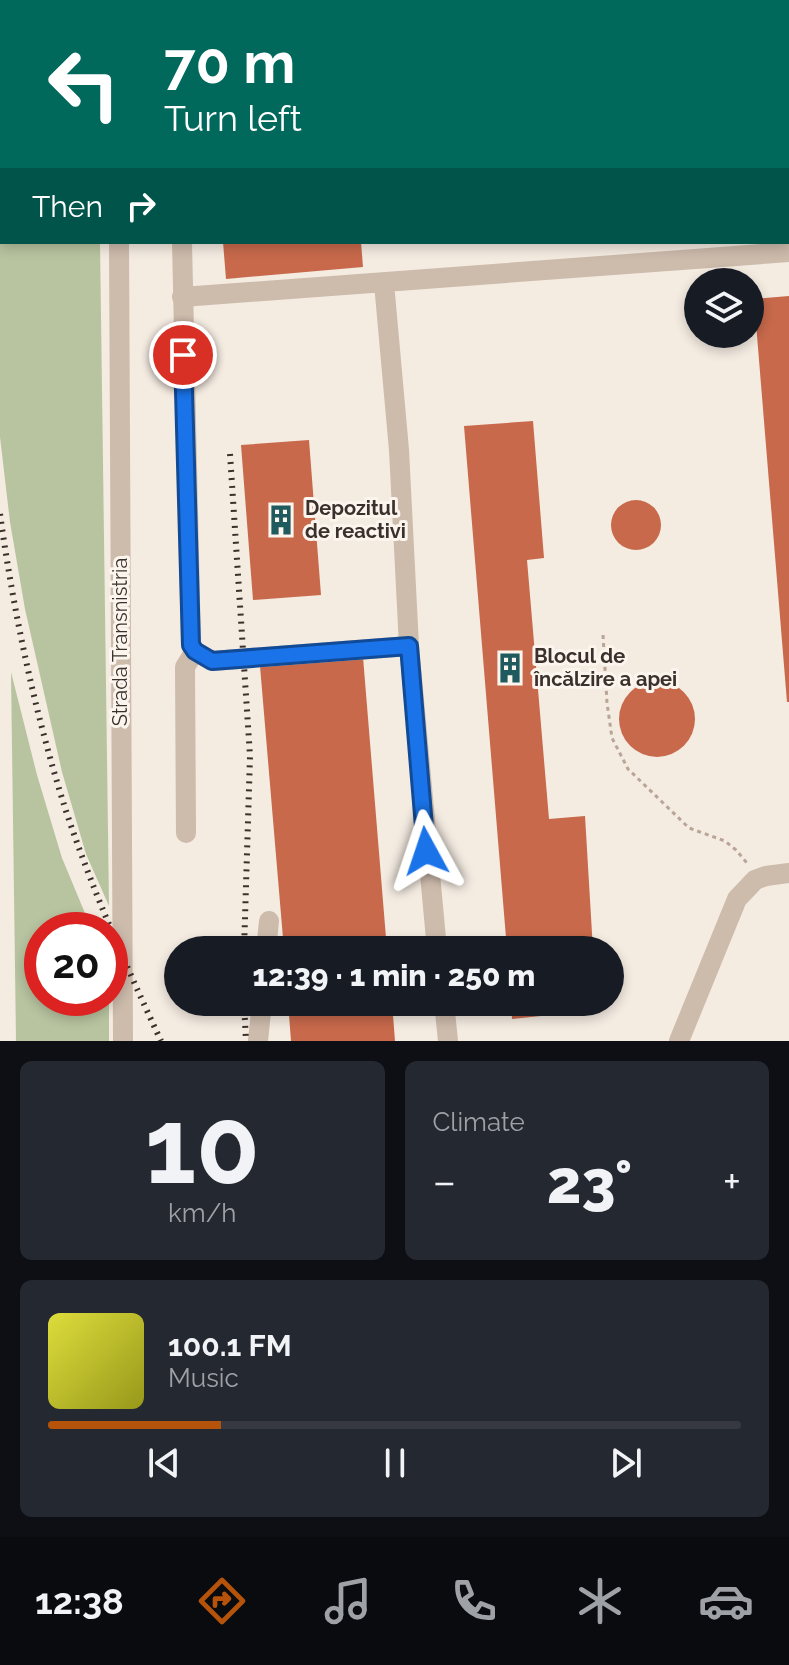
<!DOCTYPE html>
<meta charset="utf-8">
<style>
:root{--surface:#171b24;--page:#242831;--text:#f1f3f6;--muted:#9ea1a6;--line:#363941;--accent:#b45309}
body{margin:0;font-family:Raleway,sans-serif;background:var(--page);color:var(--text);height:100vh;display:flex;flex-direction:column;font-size:30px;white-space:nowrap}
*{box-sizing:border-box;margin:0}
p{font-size:26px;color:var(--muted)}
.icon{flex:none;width:44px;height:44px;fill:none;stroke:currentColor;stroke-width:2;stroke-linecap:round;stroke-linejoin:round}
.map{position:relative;height:1041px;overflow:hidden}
.details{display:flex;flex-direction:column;gap:20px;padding:20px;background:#0d0f14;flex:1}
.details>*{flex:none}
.banner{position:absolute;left:0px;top:0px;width:790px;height:244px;box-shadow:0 4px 12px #0003;background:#00695c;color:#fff;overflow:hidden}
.tools{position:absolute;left:684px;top:268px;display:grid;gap:16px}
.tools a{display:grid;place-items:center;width:80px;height:80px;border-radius:50%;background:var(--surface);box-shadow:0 4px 12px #0003;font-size:40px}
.speed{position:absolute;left:24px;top:912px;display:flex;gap:16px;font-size:40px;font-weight:700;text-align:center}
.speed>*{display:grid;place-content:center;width:104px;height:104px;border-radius:50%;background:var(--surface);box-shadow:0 4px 12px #0003;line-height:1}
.speed .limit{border:12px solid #d22;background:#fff;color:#111}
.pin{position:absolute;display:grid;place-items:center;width:68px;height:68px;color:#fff;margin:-34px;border:4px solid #fff;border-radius:50%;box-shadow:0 2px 8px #0007}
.me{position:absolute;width:88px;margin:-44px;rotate:355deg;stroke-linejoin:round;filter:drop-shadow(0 0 6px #0008)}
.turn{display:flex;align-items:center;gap:28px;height:168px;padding:0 32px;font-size:36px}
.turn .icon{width:104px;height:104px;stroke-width:2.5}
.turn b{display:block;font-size:56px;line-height:68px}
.then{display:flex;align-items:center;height:76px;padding:0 32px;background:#0003;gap:16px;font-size:30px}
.big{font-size:60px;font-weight:800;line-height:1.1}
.details .widget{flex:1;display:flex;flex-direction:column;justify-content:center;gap:12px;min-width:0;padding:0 28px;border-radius:12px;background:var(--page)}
.details .dial{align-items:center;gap:0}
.dial b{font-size:104px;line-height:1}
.song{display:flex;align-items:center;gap:24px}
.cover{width:96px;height:96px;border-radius:12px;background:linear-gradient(135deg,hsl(60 70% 55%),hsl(60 70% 35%))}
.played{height:8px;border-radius:4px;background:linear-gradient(90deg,var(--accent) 25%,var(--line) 25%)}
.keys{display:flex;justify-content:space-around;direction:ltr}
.heat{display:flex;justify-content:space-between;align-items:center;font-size:44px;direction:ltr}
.details .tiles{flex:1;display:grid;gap:20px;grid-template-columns:1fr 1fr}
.widget:last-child{grid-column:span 2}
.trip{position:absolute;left:164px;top:936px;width:460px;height:80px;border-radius:40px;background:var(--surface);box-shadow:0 4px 12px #0003;font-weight:800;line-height:80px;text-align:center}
.tab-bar{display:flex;height:128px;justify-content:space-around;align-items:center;background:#090b0e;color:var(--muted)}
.tab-bar .icon{width:56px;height:56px}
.tab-bar .current{color:var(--accent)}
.tab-bar b{font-size:36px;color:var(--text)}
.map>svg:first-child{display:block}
</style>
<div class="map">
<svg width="789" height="1041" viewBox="0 0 789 1041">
<rect width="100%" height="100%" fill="#f4ebe1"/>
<!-- green -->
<path fill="#b8c4a0" d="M0 0H98L2 2V242H100L109 906 86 854 62 772 25 609 10 522 0 437Z
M11 672 37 775 62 858 92 930H42V998H109V1041H16Z"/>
<!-- building -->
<path fill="#c8694b" d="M223 242H361L363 267 226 279Z
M789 296V702H787L754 299Z
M533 421 544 558 527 560 549 819 585 816 593 950H507L464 426Z
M309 440 321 595 253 600 241 445Z
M611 525a25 25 0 1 1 50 0a25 25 0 1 1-50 0Z
M363 657 387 950H284L260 666Z
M619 719a38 38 0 1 1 76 0a38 38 0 1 1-76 0Z
M288 1002H392L395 1041H291Z
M511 1002H550L551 1015 512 1019Z"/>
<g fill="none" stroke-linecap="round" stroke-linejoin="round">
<!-- path -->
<path stroke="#b9a596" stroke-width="3" stroke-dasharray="4 4" stroke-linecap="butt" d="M603 635 607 703 612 738 628 769 689 828 725 841 736 850 747 863"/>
<!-- minor -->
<path stroke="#cdbbac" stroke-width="20" d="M118 0V2
M119 242 123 1041
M182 242 191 645 195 651 212 661 409 646
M384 283 399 450 409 646 437 950
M182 297 789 252
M186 833 185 667 195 651
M266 950 269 921
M444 1002 448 1041
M258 1041 262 1002
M679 1041 737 899 755 880 766 876 789 873"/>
<!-- rail -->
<path stroke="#3b302b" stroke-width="6" stroke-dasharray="2 6" stroke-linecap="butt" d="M230 454 250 756 244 950
M0 514C14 614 35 714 66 811 92 889 126 966 161 1041
M244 1002 246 1041"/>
</g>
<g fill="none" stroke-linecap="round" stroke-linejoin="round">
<!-- route casing -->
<g stroke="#114b97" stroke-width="20">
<path id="route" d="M183 355 191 645 195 651 212 661 409 646 426 851"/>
</g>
<!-- route -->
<use href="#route" stroke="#1a73e8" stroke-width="14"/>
</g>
<!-- icons -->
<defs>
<g id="building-bare" transform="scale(2.4)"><path d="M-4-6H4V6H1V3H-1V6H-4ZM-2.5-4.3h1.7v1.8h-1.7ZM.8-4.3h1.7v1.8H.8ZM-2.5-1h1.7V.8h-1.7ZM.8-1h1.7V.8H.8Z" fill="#1f5a5e" stroke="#fbf5ee" stroke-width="2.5" paint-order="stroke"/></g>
</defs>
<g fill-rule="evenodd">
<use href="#building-bare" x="281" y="520"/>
<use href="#building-bare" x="510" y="668"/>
</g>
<g text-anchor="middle" stroke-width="6" stroke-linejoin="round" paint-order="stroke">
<!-- poi labels -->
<g font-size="20" font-weight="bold" fill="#3b302b" stroke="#fbf5ee" text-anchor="start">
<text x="305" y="515">Depozitul<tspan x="305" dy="23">de reaсtivi</tspan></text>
<text x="534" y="663">Blocul de<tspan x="534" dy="23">încălzire a apei</tspan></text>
</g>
<!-- street labels -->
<g font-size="20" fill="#3b302b" stroke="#fbf5ee">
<text transform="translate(120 642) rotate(-90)" y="7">Strada Transnistria</text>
</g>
</g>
</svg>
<div class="tools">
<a><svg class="icon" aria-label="layers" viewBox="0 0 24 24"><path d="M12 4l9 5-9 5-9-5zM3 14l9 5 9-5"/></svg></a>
</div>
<div class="speed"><div class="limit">20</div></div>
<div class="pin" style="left:183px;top:355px;background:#d93025"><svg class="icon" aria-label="arrive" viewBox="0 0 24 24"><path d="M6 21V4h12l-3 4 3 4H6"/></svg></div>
<svg class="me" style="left:426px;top:851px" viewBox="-20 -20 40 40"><path d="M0-17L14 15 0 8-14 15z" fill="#1a73e8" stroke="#fff" stroke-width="4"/></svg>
<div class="trip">12:39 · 1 min · 250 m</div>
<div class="banner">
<div class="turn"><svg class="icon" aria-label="left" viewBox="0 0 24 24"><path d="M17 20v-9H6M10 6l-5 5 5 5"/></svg><div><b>70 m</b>Turn left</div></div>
<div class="then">Then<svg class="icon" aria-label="right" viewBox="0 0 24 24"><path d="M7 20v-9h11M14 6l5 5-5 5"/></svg></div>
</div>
</div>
<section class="details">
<div class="tiles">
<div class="widget dial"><b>10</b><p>km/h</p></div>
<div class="widget"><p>Climate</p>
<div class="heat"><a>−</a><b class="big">23°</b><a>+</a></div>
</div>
<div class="widget">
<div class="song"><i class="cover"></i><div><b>100.1 FM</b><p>Music</p></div></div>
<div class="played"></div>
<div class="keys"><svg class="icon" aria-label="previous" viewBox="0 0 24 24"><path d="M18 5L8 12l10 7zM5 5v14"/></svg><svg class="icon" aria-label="pause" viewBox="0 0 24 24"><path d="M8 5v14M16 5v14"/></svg><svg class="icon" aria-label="next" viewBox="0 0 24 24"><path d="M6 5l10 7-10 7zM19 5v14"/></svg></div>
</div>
</div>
</section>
<nav class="tab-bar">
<b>12:38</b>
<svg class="icon current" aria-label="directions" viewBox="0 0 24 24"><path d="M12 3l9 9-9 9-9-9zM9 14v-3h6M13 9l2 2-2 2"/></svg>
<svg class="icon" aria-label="music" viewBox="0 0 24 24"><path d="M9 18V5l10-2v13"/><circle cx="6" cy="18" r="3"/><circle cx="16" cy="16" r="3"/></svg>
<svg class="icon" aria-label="phone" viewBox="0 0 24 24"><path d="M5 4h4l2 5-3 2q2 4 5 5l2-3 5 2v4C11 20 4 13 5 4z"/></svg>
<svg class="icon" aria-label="climate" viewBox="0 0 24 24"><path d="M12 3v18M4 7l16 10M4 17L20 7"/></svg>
<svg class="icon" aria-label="car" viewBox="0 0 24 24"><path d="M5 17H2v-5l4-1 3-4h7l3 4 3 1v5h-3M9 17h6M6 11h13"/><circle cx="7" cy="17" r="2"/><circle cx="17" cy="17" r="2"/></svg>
</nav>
